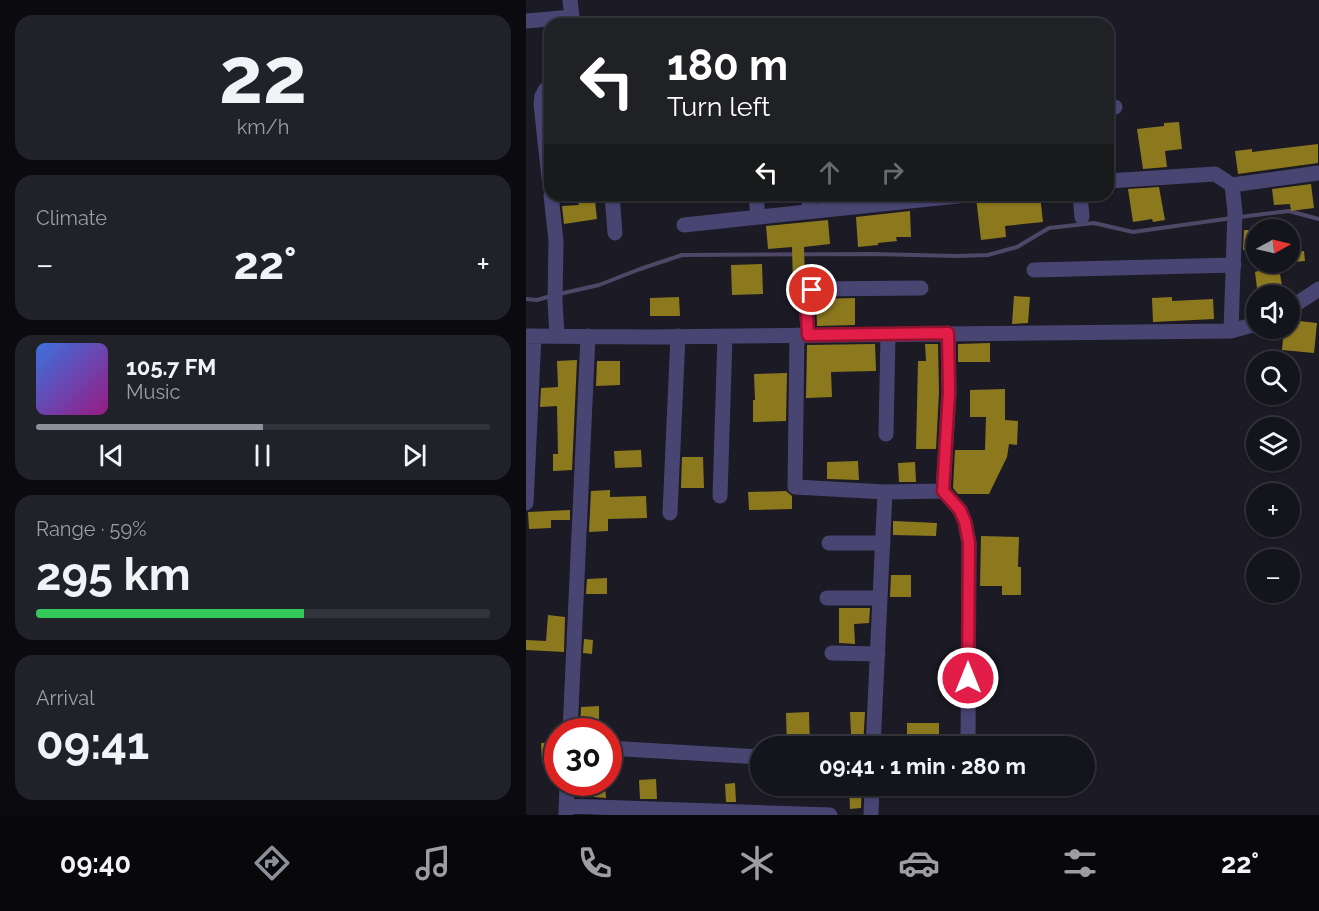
<!DOCTYPE html>
<meta charset="utf-8">
<style>
:root{--surface:#14141c;--page:#212129;--text:#f1f3f6;--muted:#9d9ea3;--line:#33333b;--accent:#8c9099}
body{margin:0;font-family:Raleway,sans-serif;background:var(--page);color:var(--text);height:100vh;display:flex;flex-direction:column;font-size:22px;white-space:nowrap}
*{box-sizing:border-box;margin:0}
p{font-size:20px;color:var(--muted)}
.icon{flex:none;width:33px;height:33px;fill:none;stroke:currentColor;stroke-width:2;stroke-linecap:round;stroke-linejoin:round}
.map{position:relative;flex:1;overflow:hidden}
.drawer{display:flex;flex-direction:column;gap:15px;padding:15px;background:#0b0b0f;width:526px}
.drawer>*{flex:none}
.top-card{position:absolute;left:18px;top:18px;width:570px;height:183px;border-radius:18px;box-shadow:0 2px 4px #0004,0 0 0 2px var(--line);background:#202124;color:#fff;overflow:hidden}
.needle{width:39px;rotate:82deg}
.tools{position:absolute;left:720px;top:219px;display:grid;gap:12px}
.tools a{display:grid;place-items:center;width:54px;height:54px;border-radius:50%;background:var(--surface);box-shadow:0 2px 4px #0004,0 0 0 2px var(--line);font-size:30px}
.speed{position:absolute;left:18px;top:718px;display:flex;gap:12px;font-size:30px;font-weight:700;text-align:center}
.speed>*{display:grid;place-content:center;width:78px;height:78px;border-radius:50%;background:var(--surface);box-shadow:0 2px 4px #0004,0 0 0 2px var(--line);line-height:1}
.speed .limit{border:9px solid #d22;background:#fff;color:#111}
.pin{position:absolute;display:grid;place-items:center;width:51px;height:51px;color:#fff;margin:-26px;border:3px solid #fff;border-radius:50%;box-shadow:0 2px 6px #0007}
.me{position:absolute;width:66px;margin:-33px;rotate:0deg;stroke-linejoin:round;filter:drop-shadow(0 0 4px #0008)}
.turn{display:flex;align-items:center;gap:21px;height:126px;padding:0 24px;font-size:27px}
.turn .icon{width:78px;height:78px;stroke-width:2.5}
.turn b{display:block;font-size:42px;line-height:51px}
.lanes{display:flex;align-items:center;height:57px;padding:0 24px;background:#0003;justify-content:center;gap:30px;direction:ltr}
.lanes .off{opacity:.35}
.big{font-size:45px;font-weight:700;line-height:1.1}
.drawer .widget{flex:1;display:flex;flex-direction:column;justify-content:center;gap:9px;min-width:0;padding:0 21px;border-radius:18px;background:var(--page)}
.drawer .dial{align-items:center;gap:0}
.dial b{font-size:78px;line-height:1}
.song{display:flex;align-items:center;gap:18px}
.cover{width:72px;height:72px;border-radius:9px;background:linear-gradient(135deg,hsl(220 70% 55%),hsl(310 70% 35%))}
.played{height:6px;border-radius:3px;background:linear-gradient(90deg,var(--accent) 50%,var(--line) 50%)}
.keys{display:flex;justify-content:space-around;direction:ltr}
.heat{display:flex;justify-content:space-between;align-items:center;font-size:33px;direction:ltr}
.charge{height:9px;border-radius:4px;background:linear-gradient(90deg,#34c759 59%,var(--line) 0)}
.trip{position:absolute;left:224px;top:736px;width:345px;height:60px;border-radius:30px;background:var(--surface);box-shadow:0 2px 4px #0004,0 0 0 2px var(--line);font-weight:700;line-height:60px;text-align:center}
.dock{display:flex;height:96px;justify-content:space-around;align-items:center;background:#08080b;color:var(--muted)}
.dock .icon{width:42px;height:42px}
.dock .on{color:var(--accent)}
.dock b{font-size:27px;color:var(--text)}
main{display:flex;flex:1;min-height:0}
.map>svg:first-child{display:block}
</style>
<main>
<section class="drawer">
<div class="widget dial"><b>22</b><p>km/h</p></div>
<div class="widget"><p>Climate</p>
<div class="heat"><a>−</a><b class="big">22°</b><a>+</a></div>
</div>
<div class="widget">
<div class="song"><i class="cover"></i><div><b>105.7 FM</b><p>Music</p></div></div>
<div class="played"></div>
<div class="keys"><svg class="icon" aria-label="previous" viewBox="0 0 24 24"><path d="M18 5L8 12l10 7zM5 5v14"/></svg><svg class="icon" aria-label="pause" viewBox="0 0 24 24"><path d="M8 5v14M16 5v14"/></svg><svg class="icon" aria-label="next" viewBox="0 0 24 24"><path d="M6 5l10 7-10 7zM19 5v14"/></svg></div>
</div>
<div class="widget"><p>Range · 59%</p><b class="big">295 km</b><div class="charge"></div></div>
<div class="widget"><p>Arrival</p><b class="big">09:41</b></div>
</section>
<div class="map">
<svg width="793" height="815" viewBox="0 0 793 815">
<rect width="100%" height="100%" fill="#1b1a25"/>
<g fill="none" stroke-linecap="round" stroke-linejoin="round">
<!-- stream -->
<path stroke="#4e4866" stroke-width="4" d="M714 217 763 211 793 219
M33 294 73 285 114 269 156 255 347 254 430 256 462 255 491 247 523 228 568 223 607 232 706 218
M0 299 11 300 25 296"/>
</g>
<!-- building -->
<path fill="#8d791d" d="M653 122 656 149 639 151 641 167 617 169 611 129 638 126V123Z
M792 144V163L712 174 709 151 726 149V152Z
M785 184 788 208 765 211 764 204 748 205 746 189Z
M633 187 639 220 627 222 626 219 607 222 602 189Z
M466 195H475V196L514 195 517 222 479 226 480 237 455 240 450 197Z
M69 201 71 219 38 224 36 206 53 205 52 203Z
M384 211 385 237H370L371 241 352 243V245L332 247 330 217Z
M302 220 304 244 278 247 279 282 276 284 267 285 266 247 242 249 240 226Z
M718 230H730V250H717Z
M778 251 779 261 767 262 766 252Z
M730 262H752L757 292 744 294V296H732L729 272 732 271Z
M236 264 237 294 206 295 205 265Z
M488 296 504 297 502 323 486 324Z
M153 297 154 316H124V298Z
M646 297V301L687 299 688 319 627 322 626 298Z
M329 298V325L291 326 290 299Z
M764 320 791 323 788 353 756 350 758 328H764Z
M464 343V362H432V344Z
M349 344 350 371 305 372 306 397 280 398 281 345Z
M399 344H412L413 392 410 449H390L392 361H400Z
M51 360 46 470 27 471V454H32L31 406 14 407 15 388 32 387 31 361Z
M71 361H94V385L70 386Z
M261 373 260 421 227 422V400H229L228 374Z
M479 389V420L492 421 491 445 483 444 481 457 463 494H432L427 488 429 450H459L460 417H444V390Z
M115 450 116 467 89 468 88 451Z
M156 457H177L178 488H155Z
M332 461 333 480 301 479V462Z
M389 462 390 482H373L372 463Z
M84 490V497L120 496 121 518 82 519V531L63 532 65 491Z
M260 491 266 496V509L223 510 222 492Z
M44 510V520H25V528L3 529 2 512Z
M367 521 411 523 410 536 367 535Z
M455 536 493 537 492 567H495V595H476V586H454Z
M365 575H385V597H364Z
M81 578V594H60L61 579Z
M313 608H344L343 623 328 624 329 644 313 643Z
M22 615 39 617 38 652 0 650V640L20 641Z
M58 639 67 640 66 654 57 653Z
M73 706V732H54L55 707Z
M283 712 284 747H261L260 713Z
M324 712H339L337 747H316V734H325Z
M381 723H413V747H381Z
M32 742V763H16L15 743Z
M130 779 131 799H114L113 780Z
M67 783H79L80 798 68 797Z
M209 783 210 802H200L199 784Z
M323 786H336L335 808 324 809Z"/>
<g fill="none" stroke-linecap="round" stroke-linejoin="round">
<!-- minor -->
<path stroke="#494573" stroke-width="15" d="M44 0 46 17
M0 21 46 17V24
M24 88 20 89 16 96 15 104 24 187
M582 108 589 107
M582 181 689 174 706 185 709 212 705 331
M706 185 793 173
M25 195 30 241 29 301 31 336
M86 195 89 233
M230 195 232 217
M282 195 284 211
M554 195 556 217
M158 225 441 195
M508 270 708 265
M764 308 793 289
M271 335 269 487 359 492 417 491 423 392 422 333
M282 335 280 295 281 293 286 289 395 288
M0 336 124 337 705 331 730 324
M360 434 362 334
M417 491 434 510 439 522 443 543 442 745
M194 496 199 336
M0 503 8 336
M144 513 152 336
M303 543H357
M301 598H354
M306 653 352 654
M44 732 62 336
M347 747 359 492
M82 748 234 757
M40 806 304 815
M40 815 41 783
M345 815 346 786"/>
</g>
<g fill="none" stroke-linecap="round" stroke-linejoin="round">
<!-- route casing -->
<g stroke="#92132f" stroke-width="15">
<path id="route" d="M286 290 281 293 280 295 282 335 422 333 423 392 417 491 434 510 439 522 443 543 442 678"/>
</g>
<!-- route -->
<use href="#route" stroke="#e11d48" stroke-width="10"/>
</g>
</svg>
<div class="tools">
<a><svg class="needle" viewBox="-14 -14 28 28"><path d="M0-13l5 13h-10z" fill="#e53935"/><path d="M0 13l5-13h-10z" fill="#9d9ea3"/></svg></a>
<a><svg class="icon" aria-label="sound" viewBox="0 0 24 24"><path d="M4 9h4l5-4v14l-5-4H4zM17 9q2 3 0 6"/></svg></a>
<a><svg class="icon" aria-label="search" viewBox="0 0 24 24"><circle cx="10" cy="10" r="6"/><path d="M15 15l6 6"/></svg></a>
<a><svg class="icon" aria-label="layers" viewBox="0 0 24 24"><path d="M12 4l9 5-9 5-9-5zM3 14l9 5 9-5"/></svg></a>
<a>+</a>
<a>−</a>
</div>
<div class="speed"><div class="limit">30</div></div>
<div class="pin" style="left:286px;top:290px;background:#d93025"><svg class="icon" aria-label="arrive" viewBox="0 0 24 24"><path d="M6 21V4h12l-3 4 3 4H6"/></svg></div>
<svg class="me" style="left:442px;top:678px" viewBox="-20 -20 40 40"><circle r="17" fill="#e11d48" stroke="#fff" stroke-width="3"/><path d="M0-11L8 9 0 5-8 9z" fill="#fff"/></svg>
<div class="trip">09:41 · 1 min · 280 m</div>
<div class="top-card">
<div class="turn"><svg class="icon" aria-label="left" viewBox="0 0 24 24"><path d="M17 20v-9H6M10 6l-5 5 5 5"/></svg><div><b>180 m</b>Turn left</div></div>
<div class="lanes"><svg class="icon" aria-label="left" viewBox="0 0 24 24"><path d="M17 20v-9H6M10 6l-5 5 5 5"/></svg><svg class="icon off" aria-label="ahead" viewBox="0 0 24 24"><path d="M12 20V5M6 11l6-6 6 6"/></svg><svg class="icon off" aria-label="right" viewBox="0 0 24 24"><path d="M7 20v-9h11M14 6l5 5-5 5"/></svg></div>
</div>
</div>
</main>
<nav class="dock">
<b>09:40</b>
<svg class="icon on" aria-label="directions" viewBox="0 0 24 24"><path d="M12 3l9 9-9 9-9-9zM9 14v-3h6M13 9l2 2-2 2"/></svg>
<svg class="icon" aria-label="music" viewBox="0 0 24 24"><path d="M9 18V5l10-2v13"/><circle cx="6" cy="18" r="3"/><circle cx="16" cy="16" r="3"/></svg>
<svg class="icon" aria-label="phone" viewBox="0 0 24 24"><path d="M5 4h4l2 5-3 2q2 4 5 5l2-3 5 2v4C11 20 4 13 5 4z"/></svg>
<svg class="icon" aria-label="climate" viewBox="0 0 24 24"><path d="M12 3v18M4 7l16 10M4 17L20 7"/></svg>
<svg class="icon" aria-label="car" viewBox="0 0 24 24"><path d="M5 17H2v-5l4-1 3-4h7l3 4 3 1v5h-3M9 17h6M6 11h13"/><circle cx="7" cy="17" r="2"/><circle cx="17" cy="17" r="2"/></svg>
<svg class="icon" aria-label="filters" viewBox="0 0 24 24"><path d="M4 7h16M4 17h16"/><circle cx="9" cy="7" r="2"/><circle cx="15" cy="17" r="2"/></svg>
<b>22°</b>
</nav>
